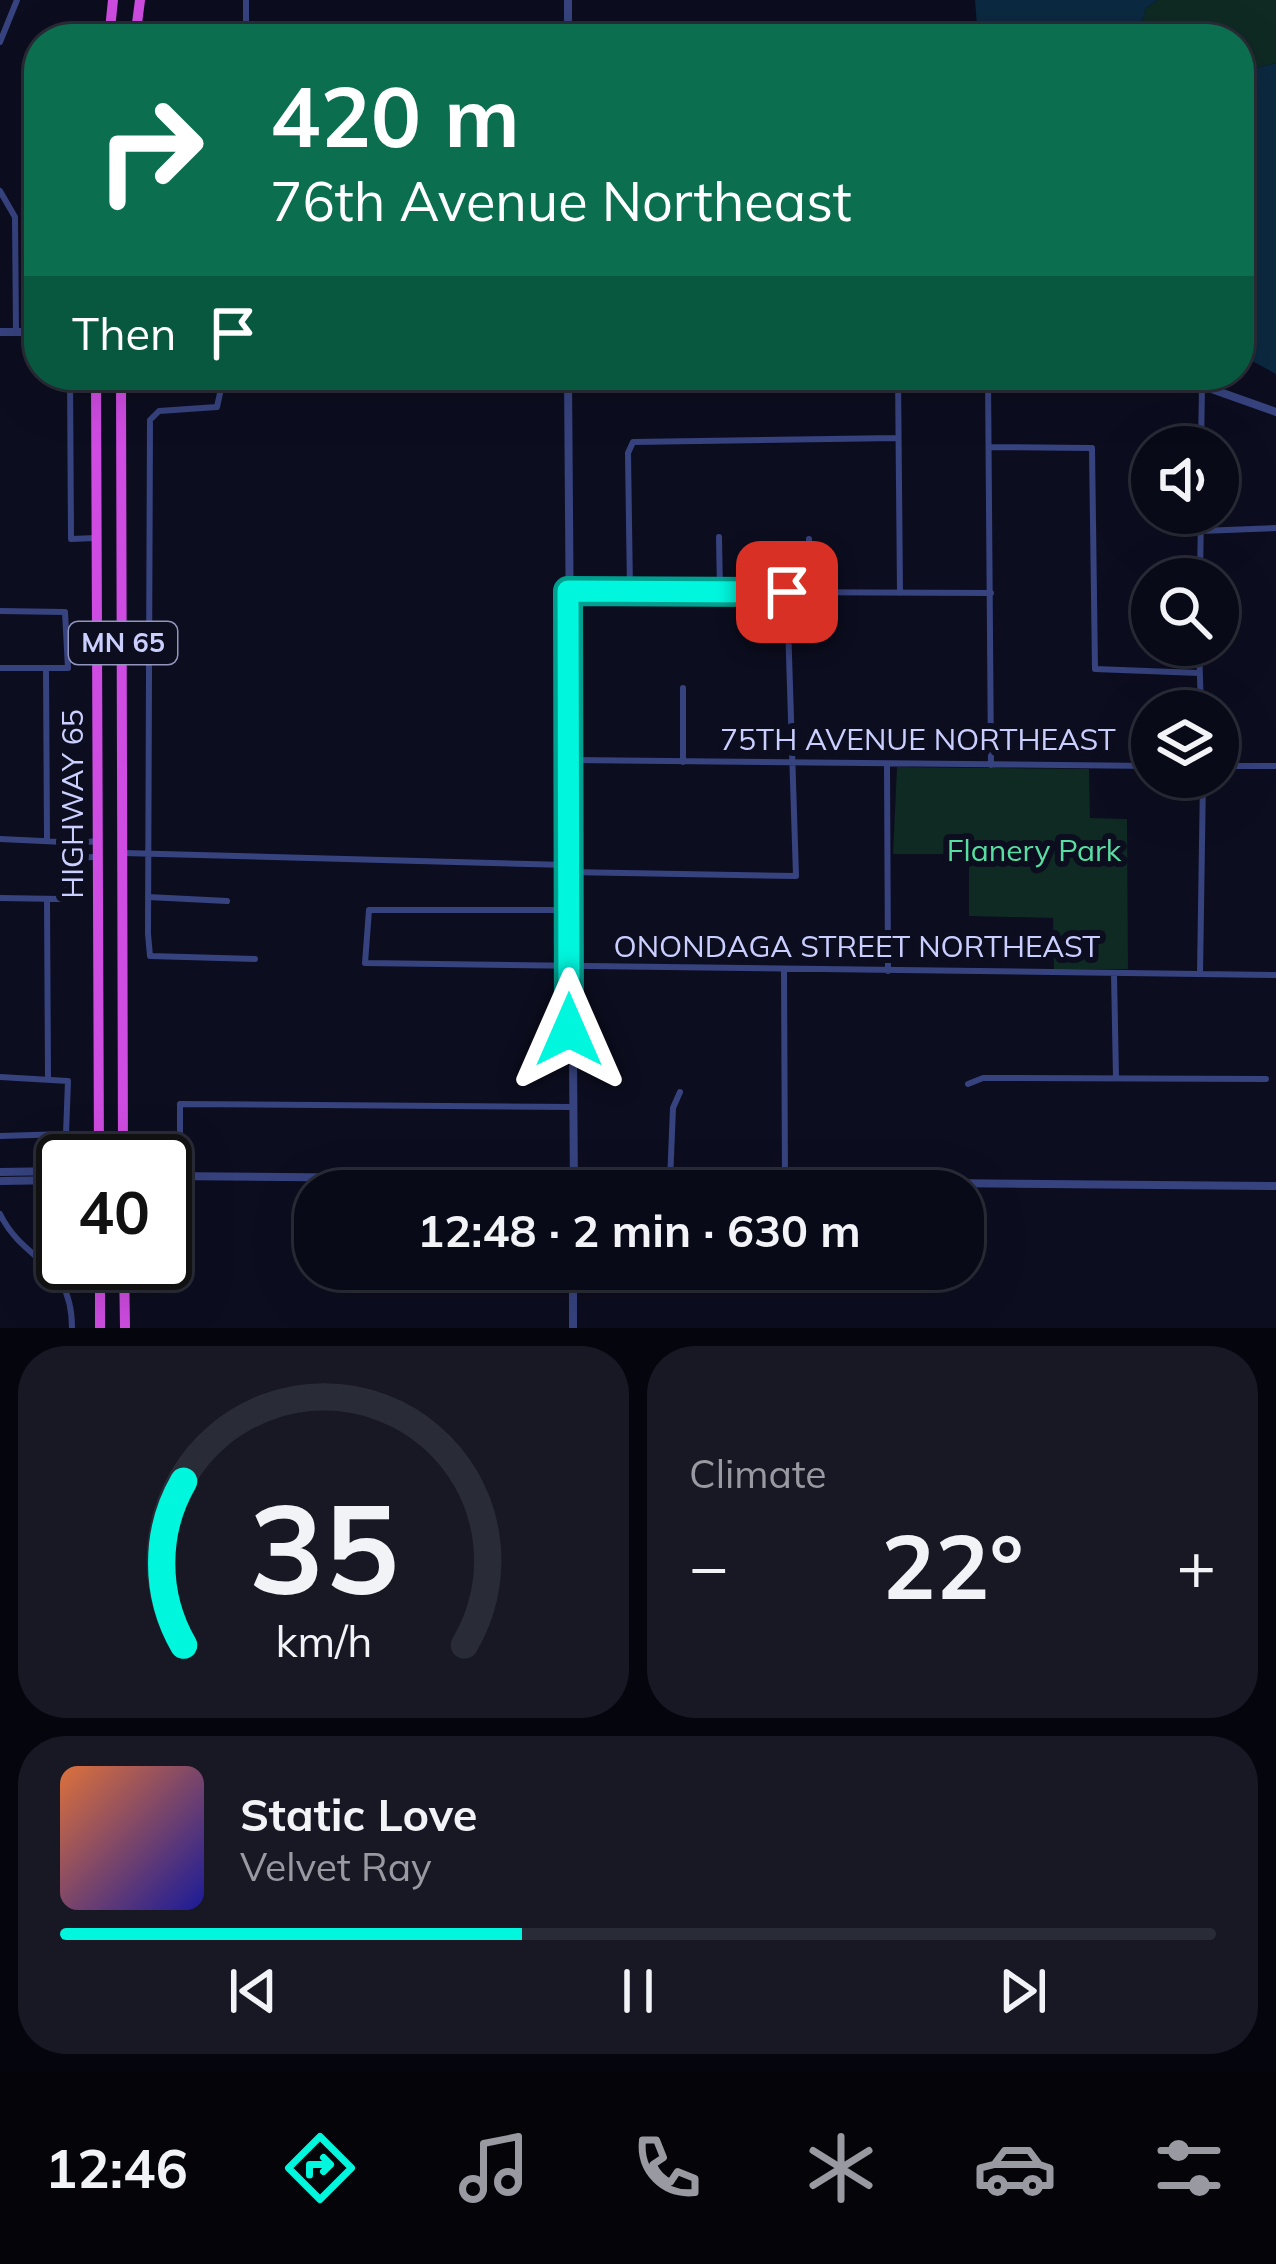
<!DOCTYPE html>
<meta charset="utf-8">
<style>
:root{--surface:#090a17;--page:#171824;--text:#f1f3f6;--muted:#999aa1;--line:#292b36;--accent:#00f6dd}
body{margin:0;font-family:Mulish,sans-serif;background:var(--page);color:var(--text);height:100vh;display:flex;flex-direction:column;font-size:45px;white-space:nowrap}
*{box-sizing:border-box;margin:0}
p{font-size:39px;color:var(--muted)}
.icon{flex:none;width:66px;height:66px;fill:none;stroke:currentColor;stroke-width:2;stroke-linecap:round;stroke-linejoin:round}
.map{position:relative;height:1328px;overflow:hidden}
.details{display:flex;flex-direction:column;gap:18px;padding:18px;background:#05060d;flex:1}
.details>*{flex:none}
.guide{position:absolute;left:24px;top:24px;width:1230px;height:366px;border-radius:48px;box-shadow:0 12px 48px #0002,0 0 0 3px var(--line);background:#0b6e4f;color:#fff;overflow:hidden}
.controls{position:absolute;left:1131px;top:426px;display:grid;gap:24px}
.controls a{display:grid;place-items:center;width:108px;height:108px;border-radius:50%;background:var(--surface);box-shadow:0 12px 48px #0002,0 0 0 3px var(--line);font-size:60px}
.speed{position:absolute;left:36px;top:1134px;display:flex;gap:24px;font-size:60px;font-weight:700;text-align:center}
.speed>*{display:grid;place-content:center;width:156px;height:156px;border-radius:50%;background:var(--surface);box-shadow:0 12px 48px #0002,0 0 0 3px var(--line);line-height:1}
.speed .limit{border:6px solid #111;border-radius:18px;background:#fff;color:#111}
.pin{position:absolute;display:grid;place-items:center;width:102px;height:102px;color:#fff;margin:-51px;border-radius:24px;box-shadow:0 6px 18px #0006}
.me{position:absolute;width:132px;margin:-66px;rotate:0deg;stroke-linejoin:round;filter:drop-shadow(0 0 9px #0008)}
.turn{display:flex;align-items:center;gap:42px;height:252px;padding:0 48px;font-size:54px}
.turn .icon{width:156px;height:156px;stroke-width:2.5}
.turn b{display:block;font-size:84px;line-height:102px}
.then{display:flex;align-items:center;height:114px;padding:0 48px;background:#0003;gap:24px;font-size:45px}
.big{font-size:90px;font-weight:700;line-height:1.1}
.details .tile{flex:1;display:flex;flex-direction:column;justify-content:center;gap:18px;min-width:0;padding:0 42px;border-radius:48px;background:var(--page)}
.details .dial{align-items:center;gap:0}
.dial svg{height:312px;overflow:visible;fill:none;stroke:var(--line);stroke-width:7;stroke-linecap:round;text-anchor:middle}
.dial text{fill:var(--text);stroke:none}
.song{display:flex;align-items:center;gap:36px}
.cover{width:144px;height:144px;border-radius:18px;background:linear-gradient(135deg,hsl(20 70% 55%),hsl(240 70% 35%))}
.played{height:12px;border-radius:6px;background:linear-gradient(90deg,var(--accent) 40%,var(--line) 40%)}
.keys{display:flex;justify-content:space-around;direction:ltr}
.heat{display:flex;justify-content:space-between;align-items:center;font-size:66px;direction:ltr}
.details .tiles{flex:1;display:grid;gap:18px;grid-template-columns:1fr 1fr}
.tile:last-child{grid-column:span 2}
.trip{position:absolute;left:294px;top:1170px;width:690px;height:120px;border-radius:48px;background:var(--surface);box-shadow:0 12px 48px #0002,0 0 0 3px var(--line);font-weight:700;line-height:120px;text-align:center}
.dock{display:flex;height:192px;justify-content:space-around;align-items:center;background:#040409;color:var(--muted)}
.dock .icon{width:84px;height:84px}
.dock .on{color:var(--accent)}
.dock b{font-size:54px;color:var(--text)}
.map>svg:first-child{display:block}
</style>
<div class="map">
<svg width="1276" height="1328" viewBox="0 0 1276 1328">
<rect width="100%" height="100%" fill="#0c0d1f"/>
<!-- green -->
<path fill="#0f2923" d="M1158 0H1276V63L1239 72V39H1137L1146 8Z
M897 767 1089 769 1090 818 1127 819 1128 969H1054L1053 918 969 916V854H893Z"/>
<!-- water -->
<path fill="#0b2940" d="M975 0H1158L1146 8 1137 39H978Z
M1276 63V374L1239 354V72Z"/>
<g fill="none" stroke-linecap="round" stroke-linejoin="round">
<!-- minor -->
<path stroke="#37437f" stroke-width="6" d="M568 26 851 27 878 39
M246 39V0
M0 42 17 0
M0 191 15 217 16 332
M70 375 71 539 96 538
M224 375 217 407 159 411 150 420 148 934 150 956 255 959
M898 375 900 593
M988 375 991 765
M989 447 1092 448 1095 669 1199 673
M1201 447 1202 386
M1200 531 1276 528
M719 537 720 592
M809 539V592
M1200 579 1201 513
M568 591 991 593
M630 591 628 453 633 442 897 438
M0 611 65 612 68 668H0
M1199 645 1201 711
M46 669 47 839
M683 688V762
M572 760 1152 766
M887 765 888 971
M1218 766H1276
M0 839 64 842 69 894 61 899 0 898
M68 844 97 841
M123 853 568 865
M69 858 95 857
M568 872 796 876 787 592
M148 897 227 901
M47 899 48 1078
M568 910H369L365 963 1276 975
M784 970 785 1182
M1114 974 1116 1078
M1200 974 1203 777
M0 1077 68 1081 66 1134 0 1136
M968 1084 983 1078 1266 1079
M180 1176V1104L571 1107
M670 1181 673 1108 680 1092
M0 1214C25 1265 72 1260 72 1328"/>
<!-- tertiary -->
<path stroke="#37437f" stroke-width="8" d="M568 0V39
M0 332H39
M568 375 574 1191
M1172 375 1276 412
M0 1172 63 1171
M165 1176 1276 1186
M0 1181 63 1180
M573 1269V1328"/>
<!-- trunk -->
<path stroke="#ce4ce1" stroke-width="10" d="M109 39 113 0
M135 39 140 0
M96 375 99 1161
M121 375 123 1161
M100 1263V1328
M124 1263 125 1328"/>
</g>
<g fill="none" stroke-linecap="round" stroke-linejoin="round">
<!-- route casing -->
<g stroke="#00a090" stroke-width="30">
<path id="route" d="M569 1030 568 591 787 592"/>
</g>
<!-- route -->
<use href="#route" stroke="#00f6dd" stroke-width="21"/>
</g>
<g text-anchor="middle" stroke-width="12" stroke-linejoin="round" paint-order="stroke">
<!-- shield labels -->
<rect fill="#0c0d1f" stroke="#9295bc" stroke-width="3" x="69" y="622" width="108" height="42" rx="9"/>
<g font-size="27" font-weight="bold" fill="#cbcfff">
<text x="123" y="652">MN 65</text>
</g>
<!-- street labels -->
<g font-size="30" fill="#cbcfff" stroke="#0c0d1f">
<text x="918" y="750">75TH AVENUE NORTHEAST</text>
<text transform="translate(73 804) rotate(-90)" y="10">HIGHWAY 65</text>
<text x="857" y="957">ONONDAGA STREET NORTHEAST</text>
</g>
<!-- park labels -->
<g font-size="30" fill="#57dfa2" stroke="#0c0d1f">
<text x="1034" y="861">Flanery Park</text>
</g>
</g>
</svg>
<div class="controls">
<a><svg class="icon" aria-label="sound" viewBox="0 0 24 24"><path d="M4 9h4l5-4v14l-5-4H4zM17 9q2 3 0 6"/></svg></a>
<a><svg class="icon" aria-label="search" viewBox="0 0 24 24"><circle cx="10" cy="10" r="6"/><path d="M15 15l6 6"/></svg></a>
<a><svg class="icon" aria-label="layers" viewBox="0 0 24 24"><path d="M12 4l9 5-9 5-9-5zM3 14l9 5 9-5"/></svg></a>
</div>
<div class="speed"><div class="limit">40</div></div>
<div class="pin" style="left:787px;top:592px;background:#d93025"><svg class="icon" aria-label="arrive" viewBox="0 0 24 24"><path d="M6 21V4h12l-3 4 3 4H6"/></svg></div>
<svg class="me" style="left:569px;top:1030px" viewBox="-20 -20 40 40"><path d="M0-17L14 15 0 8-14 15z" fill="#00f6dd" stroke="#fff" stroke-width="4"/></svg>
<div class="trip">12:48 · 2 min · 630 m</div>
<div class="guide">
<div class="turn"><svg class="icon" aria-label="right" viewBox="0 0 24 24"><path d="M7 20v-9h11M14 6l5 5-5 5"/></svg><div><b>420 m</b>76th Avenue Northeast</div></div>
<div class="then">Then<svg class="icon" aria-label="arrive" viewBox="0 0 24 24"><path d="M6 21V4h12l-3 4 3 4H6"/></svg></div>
</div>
</div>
<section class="details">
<div class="tiles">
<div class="tile dial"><svg viewBox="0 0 100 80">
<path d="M14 69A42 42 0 1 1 86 69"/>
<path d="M14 69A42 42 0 0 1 14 27" stroke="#00f6dd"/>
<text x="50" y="56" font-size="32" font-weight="700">35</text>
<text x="50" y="72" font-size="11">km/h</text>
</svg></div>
<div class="tile"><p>Climate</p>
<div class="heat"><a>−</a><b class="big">22°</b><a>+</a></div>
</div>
<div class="tile">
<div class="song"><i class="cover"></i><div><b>Static Love</b><p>Velvet Ray</p></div></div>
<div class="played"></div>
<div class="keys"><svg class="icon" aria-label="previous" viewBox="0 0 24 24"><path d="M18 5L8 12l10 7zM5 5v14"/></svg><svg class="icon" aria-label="pause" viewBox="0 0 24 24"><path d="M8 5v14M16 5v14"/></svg><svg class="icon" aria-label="next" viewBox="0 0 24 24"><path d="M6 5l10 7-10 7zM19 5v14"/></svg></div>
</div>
</div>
</section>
<nav class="dock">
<b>12:46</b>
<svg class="icon on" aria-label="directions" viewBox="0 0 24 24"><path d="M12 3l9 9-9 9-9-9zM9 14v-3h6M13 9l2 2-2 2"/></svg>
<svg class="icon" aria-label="music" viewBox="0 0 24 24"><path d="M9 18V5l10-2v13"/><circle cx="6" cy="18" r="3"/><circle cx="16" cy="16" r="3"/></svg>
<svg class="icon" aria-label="phone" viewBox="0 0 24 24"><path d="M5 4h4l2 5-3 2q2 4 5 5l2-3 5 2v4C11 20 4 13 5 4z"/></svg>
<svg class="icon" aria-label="climate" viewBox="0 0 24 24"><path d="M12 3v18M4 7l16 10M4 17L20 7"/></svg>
<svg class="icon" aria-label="car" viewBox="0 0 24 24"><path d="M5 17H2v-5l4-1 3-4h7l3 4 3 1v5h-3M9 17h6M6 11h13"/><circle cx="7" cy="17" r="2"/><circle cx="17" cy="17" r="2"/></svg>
<svg class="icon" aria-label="filters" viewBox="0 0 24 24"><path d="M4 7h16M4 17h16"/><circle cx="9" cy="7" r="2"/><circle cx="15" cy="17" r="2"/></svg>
</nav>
